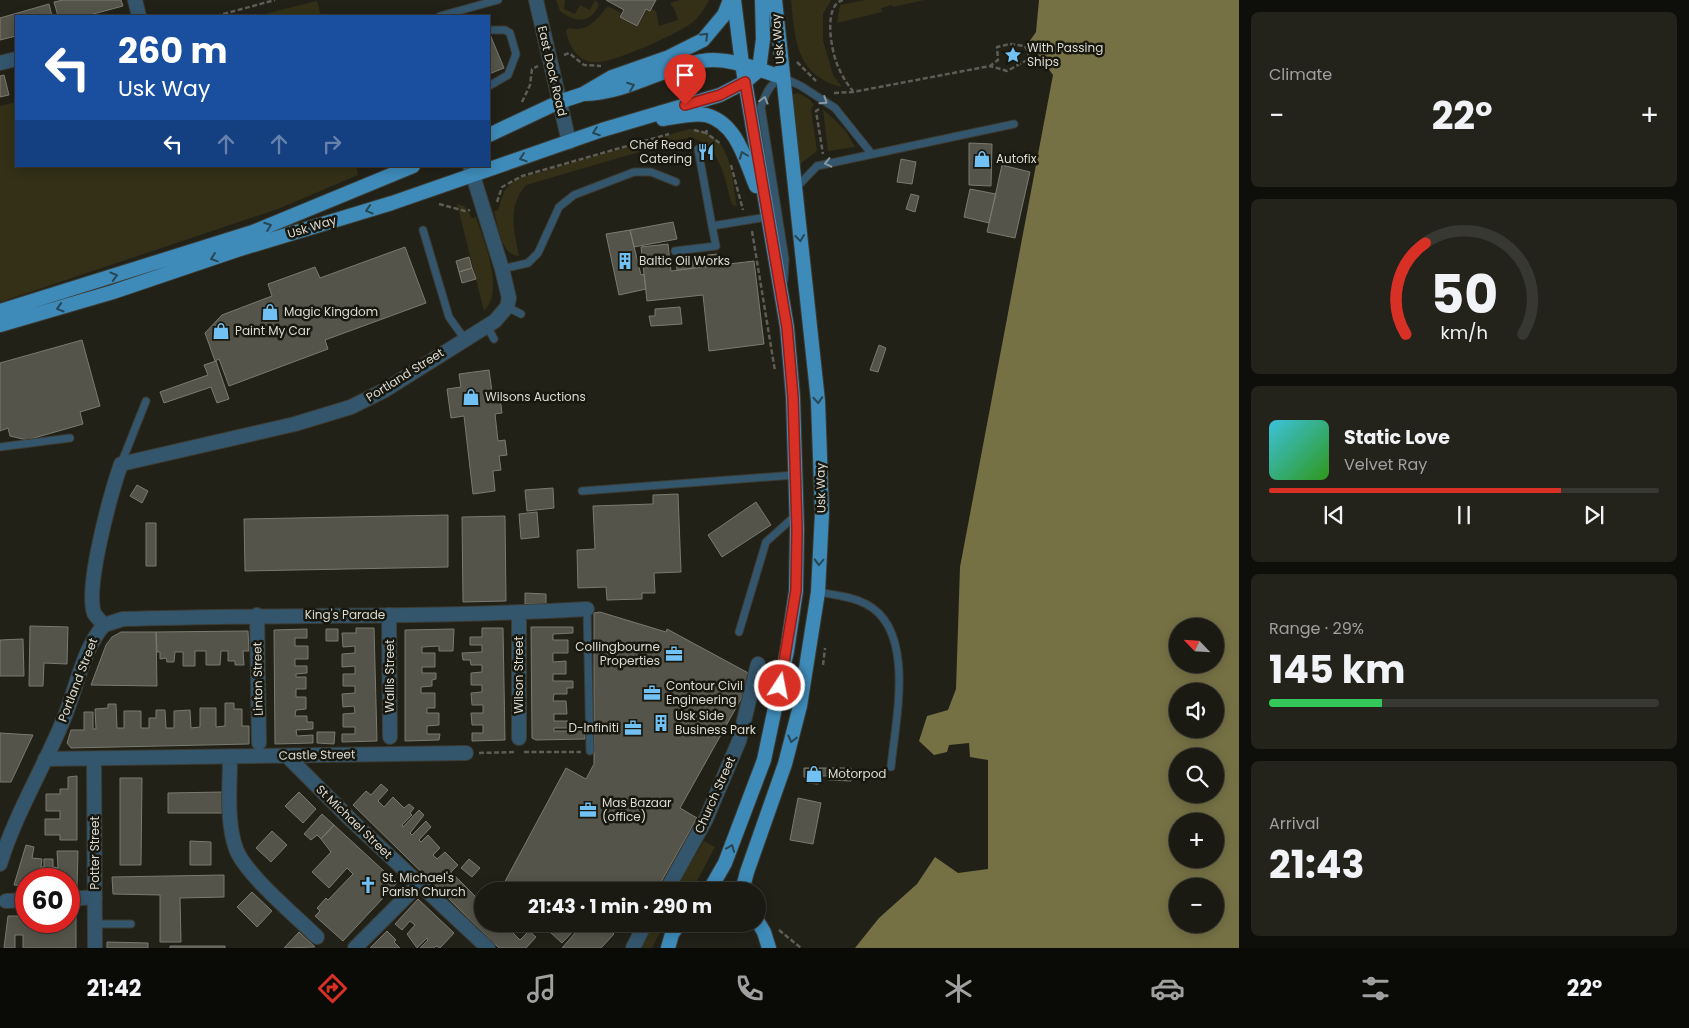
<!DOCTYPE html>
<meta charset="utf-8">
<style>
:root{--surface:#1a1912;--page:#23221b;--text:#f1f3f6;--muted:#9fa09f;--line:#383832;--accent:#d93025}
body{margin:0;font-family:Poppins,sans-serif;background:var(--page);color:var(--text);height:100vh;display:flex;flex-direction:column;font-size:19px;white-space:nowrap}
*{box-sizing:border-box;margin:0}
p{font-size:16px;color:var(--muted)}
.icon{flex:none;width:28px;height:28px;fill:none;stroke:currentColor;stroke-width:2;stroke-linecap:round;stroke-linejoin:round}
.map{position:relative;flex:1;overflow:hidden}
.sheet{display:flex;flex-direction:column;gap:12px;padding:12px;background:#0e0e0a;width:450px}
.sheet>*{flex:none}
.guide{position:absolute;left:15px;top:15px;width:475px;height:152px;border-radius:0px;box-shadow:0 2px 12px #0003,0 0 0 1px var(--line);background:#1a4fa0;color:#fff;overflow:hidden}
.needle{width:32px;rotate:295deg}
.tools{position:absolute;left:1169px;top:618px;display:grid;gap:10px}
.tools a{display:grid;place-items:center;width:55px;height:55px;border-radius:50%;background:var(--surface);box-shadow:0 2px 12px #0003,0 0 0 1px var(--line);font-size:25px}
.speed{position:absolute;left:15px;top:868px;display:flex;gap:10px;font-size:25px;font-weight:700;text-align:center}
.speed>*{display:grid;place-content:center;width:65px;height:65px;border-radius:50%;background:var(--surface);box-shadow:0 2px 12px #0003,0 0 0 1px var(--line);line-height:1}
.speed .limit{border:8px solid #d22;background:#fff;color:#111}
.pin{position:absolute;display:grid;place-items:center;width:42px;height:42px;color:#fff;margin:-51px -21px;border-radius:50% 50% 50% 0;rotate:-45deg;box-shadow:0 0 5px #0007}
.pin .icon{rotate:45deg}
.me{position:absolute;width:55px;margin:-28px;rotate:11deg;stroke-linejoin:round;filter:drop-shadow(0 0 4px #0008)}
.turn{display:flex;align-items:center;gap:18px;height:105px;padding:0 20px;font-size:22px}
.turn .icon{width:65px;height:65px;stroke-width:2.5}
.turn b{display:block;font-size:35px;line-height:42px}
.lanes{display:flex;align-items:center;height:48px;padding:0 20px;background:#0003;justify-content:center;gap:25px;direction:ltr}
.lanes .off{opacity:.35}
.big{font-size:38px;font-weight:700;line-height:1.1}
.sheet .widget{flex:1;display:flex;flex-direction:column;justify-content:center;gap:8px;min-width:0;padding:0 18px;border-radius:8px;background:var(--page)}
.sheet .dial{align-items:center;gap:0}
.dial svg{height:130px;overflow:visible;fill:none;stroke:var(--line);stroke-width:7;stroke-linecap:round;text-anchor:middle}
.dial text{fill:var(--text);stroke:none}
.song{display:flex;align-items:center;gap:15px}
.cover{width:60px;height:60px;border-radius:8px;background:linear-gradient(135deg,hsl(190 70% 55%),hsl(110 70% 35%))}
.played{height:5px;border-radius:2px;background:linear-gradient(90deg,var(--accent) 75%,var(--line) 75%)}
.keys{display:flex;justify-content:space-around;direction:ltr}
.heat{display:flex;justify-content:space-between;align-items:center;font-size:28px;direction:ltr}
.charge{height:8px;border-radius:4px;background:linear-gradient(90deg,#34c759 29%,var(--line) 0)}
.trip{position:absolute;left:474px;top:882px;width:292px;height:50px;border-radius:25px;background:var(--surface);box-shadow:0 2px 12px #0003,0 0 0 1px var(--line);font-weight:700;line-height:50px;text-align:center}
.dock{display:flex;height:80px;justify-content:space-around;align-items:center;background:#0a0a07;color:var(--muted)}
.dock .icon{width:35px;height:35px}
.dock .selected{color:var(--accent)}
.dock b{font-size:22px;color:var(--text)}
main{display:flex;flex:1;min-height:0}
.map>svg:first-child{display:block}
</style>
<main>
<div class="map">
<svg width="1239" height="948" viewBox="0 0 1239 948">
<rect width="100%" height="100%" fill="#222118"/>
<!-- green -->
<path fill="#333017" d="M556 0H565L564 9 575 14 580 5 590 10 595 0 598 3V7C589 25 573 21 560 11Z
M680 0H709C705 8 698 19 690 24 675 35 608 66 591 62 575 59 569 44 566 31L568 28C588 33 596 20 608 6L621 13 619 17 637 27 647 10 650 11 652 9 656 11 659 26 678 20 675 10 670 3Z
M791 0H831L823 14V40L833 75 842 87C796 76 795 39 791 0Z
M866 0H924L893 7 892 5 881 8 882 12 837 23 840 5Z
M317 1 321 16H256Z
M798 93 809 99 814 105 811 109 817 151 800 164 792 94Z
M16 102V166H356L358 175 278 209 0 302V106Z
M823 109 845 130 855 147 828 151Z
M689 129C732 131 731 173 737 206L732 205C725 179 720 144 690 137L526 185C507 206 514 231 519 256 501 256 498 225 494 211L498 210 504 191 516 179Z
M457 204 464 206 472 218 476 217C484 241 505 291 484 311Z
M704 841 715 847 696 883 689 891H674Z
M650 924H664L652 948H642Z"/>
<!-- water -->
<path fill="#767145" fill-rule="evenodd" d="M1039 0H1239V948H855L879 918 917 884 935 857 958 873 988 869V760L970 757 969 743 949 745 947 752 934 755 919 741 927 716 948 710 956 689 960 567 1053 75 1029 42 1036 32ZM1178 626H1215V664H1178ZM1178 691H1215V729H1178ZM1178 756H1215V794H1178ZM1178 821H1215V859H1178ZM1215 886V924H1178V886Z"/>
<!-- building -->
<path fill="#55544a" stroke="#7b7a6f" d="M63 0H121L123 6 86 16H58L54 2Z
M606 0H656L650 11 646 9 637 26 620 17 624 10Z
M49 4 52 16H16V36L0 40V18Z
M489 32 504 68 489 74Z
M4 75 9 95 0 97V76Z
M969 143 992 144 991 186 969 185Z
M901 159 916 162 912 184 897 182Z
M1002 165 1030 172 1015 238 987 232Z
M970 189 996 194 989 223 964 217Z
M911 194 919 196 915 212 906 209Z
M673 222 677 239 634 247 630 230Z
M630 230 641 275 644 274 646 289 619 295 606 234Z
M668 244 671 271 754 261 764 344 709 351 703 295 647 301 641 247Z
M405 247 426 303 325 340 328 349 229 386 219 359 215 361 205 333 222 315 272 296 268 284 315 267 320 278Z
M717 254 718 265 677 270 676 259Z
M469 257 472 268 459 272 456 261Z
M472 268 476 279 462 283 459 272Z
M680 307 682 324 651 326 649 316H655V309Z
M82 340 100 406 80 412 83 424 27 440 10 436 8 428 0 431V363Z
M879 345 886 348 878 372 870 370Z
M216 361 229 399 217 403 211 387 164 403 160 392 208 375 204 365Z
M489 370 493 399 500 398 502 413 495 414 498 441 505 440 507 455 499 456 501 470 493 471 495 491 473 494 464 416 451 418 447 389 461 387 459 374Z
M137 485 148 491 142 503 130 496Z
M553 488 554 508 527 511 525 490Z
M678 494 681 572 654 573 655 593H642V599L607 600 606 587 578 588 577 550 595 549 593 506 653 504V495Z
M756 502 771 525 722 557 708 535Z
M537 512 539 537 521 539 519 514Z
M448 515V567L245 571 244 519Z
M505 516 506 601 463 602 462 517Z
M146 523H156V566H146Z
M525 593 546 594V604H525Z
M600 612 666 632 667 629 752 675 751 681 680 808 697 818 656 891H506L502 887 566 768 586 779 594 764V613Z
M30 626 68 627 67 664 44 663 43 686H29Z
M531 627H573V633L553 634V640H568V653H553V662L566 661V674H553V681H573V688H567V694H554L553 701H566L567 714H554V721H568V728H554V731H570L571 726H585V739L536 740 532 738Z
M356 628H374L377 741 342 742V734H355V727H343V714L355 713 354 706 343 707 342 694 355 693V686H343V674H355V666L342 667V654L355 653V646L343 647 342 633H356Z
M482 628H503L505 740 472 741V733H483V725H472L471 713H483V705H472L471 693 482 692V685H471V673L482 672V665H471L470 660H463L462 653 482 652V645H470V637H482Z
M307 629V638H295V646H308V659H295V666H307V673L296 674V677H306V689H296V697H306V709L296 710 295 716H307V722H313V729L296 730 297 736 313 735V743L275 744 274 630Z
M326 629H338V641H326Z
M454 629 453 651H439V646L422 647V653H435V667H422V673H436V679L432 680V686L421 687V693H435V708H427V713H439V725L427 726V734H440L439 740 405 741V630Z
M248 631 249 651H243L244 665H235V661H228V651H221L220 665H206V651H195V666H183V652H175L174 662H167L166 658 160 659V652H157L156 632Z
M121 632H156L157 686 91 685 106 645 112 637Z
M23 639 24 676H0V640Z
M225 703H234V709H242V726H249V744L71 748 67 743 71 730H84V712H93V729H96L95 709 108 708V704H116L117 728H124V711H141V728H149V718H156V710H165L166 728H174V711L190 710 191 728 200 727V708H216V727L225 726Z
M317 732H335L334 744 317 743Z
M0 733 33 735 11 782H0Z
M804 768H828V776H818V784L808 783V778L804 777Z
M828 768H851V781L828 780Z
M77 776V840H60V835H45V819H60V811H46V794H60V789H68V777Z
M120 778H142L141 865H120Z
M381 784 388 790 378 801 384 807 393 797 404 808 409 804 414 808 410 813 412 815 402 825 403 827 419 810 424 815 410 833 412 835 426 821 431 827 419 840 421 842 428 835 440 848 433 855 437 859 445 852 458 865 451 872 480 901 482 898V924H512L516 928 512 932 520 940 529 931 536 937 526 948H499L353 805 366 791 371 795Z
M223 792V813H168V793Z
M299 792 316 809 303 823 285 806Z
M798 798 821 803 813 844 790 840Z
M322 814 334 825 321 839 317 835 311 840 304 834Z
M334 825 397 883 343 941 315 916 320 911 317 908 326 898 328 900 353 874 347 868 329 888 312 872 331 852 321 839Z
M272 831 287 845 271 862 256 848Z
M190 841 211 842V865H190Z
M26 845 34 847 32 858 42 859 41 867H44V859H53V867L58 868 57 851H78L77 887H69V879H26V886L14 885Z
M469 859 480 868 472 877 461 868Z
M224 875V897L180 898 181 942H160V895L113 894 112 877Z
M252 892 272 911 257 927 237 907Z
M418 899 454 933 440 948 436 946 434 948H420L428 940 427 938 417 948 407 934 415 925 410 921 402 930 395 924Z
M8 916H26V921H69V916H76V948H23V935H15V948H4Z
M541 924H580L562 943Z
M589 924H603L614 934 601 948H562L582 925 590 932 593 928Z
M387 931 396 940 394 942 400 948H370Z
M299 932 315 947 284 948Z
M107 942 148 943V948H107Z
M170 946H225V948H170Z"/>
<g fill="none" stroke-linecap="round" stroke-linejoin="round">
<!-- service casing -->
<g stroke="#3c3b32" stroke-width="9">
<path id="service" d="M440 16 498 0
M489 30H505L510 33 516 54 508 75 489 86
M698 149 712 226
M796 188 817 166 1014 124
M423 230 449 317 464 338
M675 251 716 246 712 226 767 217
M502 269 528 263 538 253 559 207 574 195 634 172H651L676 182
M784 280 785 259 761 107C766 93 769 85 782 77L801 86 835 108 871 153
M507 307 521 314
M487 326 494 339
M0 447 70 438
M121 464 146 401
M582 491 795 475
M818 592C834 595 851 596 866 604 917 630 895 722 891 767
M587 609 590 751
M739 632 766 542 796 515
M95 924H131"/>
</g>
<!-- minor casing -->
<g stroke="#3c3b32" stroke-width="16">
<path id="minor" d="M135 0 139 16
M536 0 569 142
M0 63 16 59
M257 615 259 743
M389 615 390 737
M104 625 123 619C278 614 433 618 587 609
M519 738V613
M287 756 350 819 488 948
M230 757C230 786 226 821 236 849 246 875 295 915 317 937
M45 759 466 753
M94 759 95 948
M0 864C16 812 45 766 65 716 77 686 83 649 104 625 101 621 96 617 94 613 85 586 111 493 121 464L295 424 351 407 385 390 495 321 507 307 509 298 502 269 470 166
M666 891 706 819 739 741 758 664
M69 899 95 897
M6 901 26 900
M355 948 420 883
M633 948 645 924"/>
</g>
<!-- primary casing -->
<g stroke="#3c3b32" stroke-width="16">
<path id="primary" d="M584 94C628 93 660 68 702 61 726 56 759 70 782 77
M663 119C676 117 693 113 706 115 737 123 745 160 756 186
M489 135 559 102 583 94 612 77 669 57 703 40 724 15 730 0
M0 311 253 232 413 166
M0 325 113 292 237 250 392 203 602 130 720 95 745 82 759 70 763 39 762 0
M709 891 725 863 764 760 787 651 796 591 797 529 793 397 787 327 742 64 734 0
M742 891 747 872 785 764 800 706 818 592 822 513 818 401 775 0
M758 922 764 932 769 948
M668 948 672 934 679 924"/>
</g>
<!-- path -->
<path stroke="#5e5d55" stroke-width="2.5" stroke-dasharray="5 2.5" stroke-linecap="butt" d="M843 0C823 5 831 49 837 64 841 74 846 83 853 91
M216 16 275 0
M564 55 569 53 584 65 601 66
M797 62 816 81
M834 93 853 92 990 66 998 60 997 47 1010 44 1025 46 1029 53 1027 60 1007 71 990 66
M522 102 530 85 532 69 538 66
M819 109 816 111 823 154
M694 130 706 133
M707 130 706 133 721 144
M731 165 743 210
M497 202 502 187 522 176 669 134
M439 204 465 211 470 210
M752 231 775 371
M823 665 825 648
M524 752H581
M479 753 516 752
M758 892 761 909
M779 930 801 948"/>
<!-- service -->
<use href="#service" stroke="#34566d" stroke-width="7"/>
<!-- minor -->
<use href="#minor" stroke="#34566d" stroke-width="14"/>
<!-- primary -->
<use href="#primary" stroke="#3e8bba" stroke-width="14"/>
</g>
<!-- one-way arrows -->
<defs><path id="oneway-chevron" d="M-2-3.5L2.5 0L-2 3.5" fill="none" stroke-width="1.6" stroke-linecap="round" stroke-linejoin="round" transform="scale(1.25)"/></defs>
<g stroke="#284653">
<use href="#oneway-chevron" transform="translate(705 36) rotate(-45)"/>
<use href="#oneway-chevron" transform="translate(631 86) rotate(-20)"/>
<use href="#oneway-chevron" transform="translate(596 132) rotate(160)"/>
<use href="#oneway-chevron" transform="translate(743 155) rotate(-111)"/>
<use href="#oneway-chevron" transform="translate(523 158) rotate(161)"/>
<use href="#oneway-chevron" transform="translate(369 210) rotate(163)"/>
<use href="#oneway-chevron" transform="translate(268 226) rotate(-20)"/>
<use href="#oneway-chevron" transform="translate(800 238) rotate(83)"/>
<use href="#oneway-chevron" transform="translate(214 258) rotate(161)"/>
<use href="#oneway-chevron" transform="translate(114 276) rotate(-17)"/>
<use href="#oneway-chevron" transform="translate(60 308) rotate(163)"/>
<use href="#oneway-chevron" transform="translate(818 400) rotate(86)"/>
<use href="#oneway-chevron" transform="translate(819 562) rotate(92)"/>
<use href="#oneway-chevron" transform="translate(792 739) rotate(104)"/>
<use href="#oneway-chevron" transform="translate(731 848) rotate(-68)"/>
</g>
<g stroke="#8898a1">
<use href="#oneway-chevron" transform="translate(764 100) rotate(-75)"/>
<use href="#oneway-chevron" transform="translate(824 101) rotate(33)"/>
<use href="#oneway-chevron" transform="translate(828 163) rotate(167)"/>
</g>
<g fill="none" stroke-linecap="round" stroke-linejoin="round">
<!-- route casing -->
<g stroke="#8d1f18" stroke-width="12">
<path id="route" d="M685 105 720 95 745 82 787 327 793 397 797 529 796 590 780 686"/>
</g>
<!-- route -->
<use href="#route" stroke="#d93025" stroke-width="9"/>
</g>
<!-- icons -->
<defs>
<g id="sight-bare" transform="scale(1.35)"><path d="M0-6L1.8-2.2L6-1.7L2.9 1.2L3.7 5.4L0 3.3L-3.7 5.4L-2.9 1.2L-6-1.7L-1.8-2.2Z" fill="#71c1f5" stroke="#19180f" stroke-width="2.5" paint-order="stroke"/></g>
<g id="restaurant-bare" transform="scale(1.35)"><path d="M-5-6h1v4h1v-4h1v4h1v-4h1v5L-1.5 .5V6h-2V.5L-5-1ZM5-6V6H3V1.5H1.5Q1.5-4 5-6Z" fill="#71c1f5" stroke="#19180f" stroke-width="2.5" paint-order="stroke"/></g>
<g id="shop-bare" transform="scale(1.35)"><path d="M-5-2.5h2.3a2.7 3.5 0 0 1 5.4 0H5L5.5 6h-11ZM-1.5-2.5h3a1.5 2.3 0 0 0-3 0Z" fill="#71c1f5" stroke="#19180f" stroke-width="2.5" paint-order="stroke"/></g>
<g id="building-bare" transform="scale(1.35)"><path d="M-4-6H4V6H1V3H-1V6H-4ZM-2.5-4.3h1.7v1.8h-1.7ZM.8-4.3h1.7v1.8H.8ZM-2.5-1h1.7V.8h-1.7ZM.8-1h1.7V.8H.8Z" fill="#71c1f5" stroke="#19180f" stroke-width="2.5" paint-order="stroke"/></g>
<g id="office-bare" transform="scale(1.35)"><path d="M-6-3h4V-5.5h4V-3h4V5H-6ZM-1-4.5V-3h2v-1.5ZM-6 0V1H6V0Z" fill="#71c1f5" stroke="#19180f" stroke-width="2.5" paint-order="stroke"/></g>
<g id="church-bare" transform="scale(1.35)"><path d="M-1.2-6h2.4v3.5h3.3v2.4h-3.3V6h-2.4V-.1h-3.3v-2.4h3.3Z" fill="#71c1f5" stroke="#19180f" stroke-width="2.5" paint-order="stroke"/></g>
</defs>
<g fill-rule="evenodd">
<use href="#sight-bare" x="1013" y="55"/>
<use href="#restaurant-bare" x="706" y="152"/>
<use href="#shop-bare" x="982" y="159"/>
<use href="#building-bare" x="625" y="261"/>
<use href="#shop-bare" x="270" y="312"/>
<use href="#shop-bare" x="221" y="331"/>
<use href="#shop-bare" x="471" y="397"/>
<use href="#office-bare" x="674" y="654"/>
<use href="#office-bare" x="652" y="693"/>
<use href="#building-bare" x="661" y="723"/>
<use href="#office-bare" x="633" y="728"/>
<use href="#shop-bare" x="814" y="774"/>
<use href="#office-bare" x="588" y="810"/>
<use href="#church-bare" x="368" y="885"/>
</g>
<g text-anchor="middle" stroke-width="5" stroke-linejoin="round" paint-order="stroke">
<!-- street labels -->
<g font-size="12" fill="#dbdbd5" stroke="#19180f">
<text transform="translate(778 39) rotate(-95)" y="4">Usk Way</text>
<text transform="translate(552 71) rotate(77)" y="4">East Dock Road</text>
<text transform="translate(312 227) rotate(-17)" y="4">Usk Way</text>
<text transform="translate(405 375) rotate(-32)" y="4">Portland Street</text>
<text transform="translate(821 488) rotate(-91)" y="4">Usk Way</text>
<text x="345" y="619">King's Parade</text>
<text transform="translate(519 675) rotate(-90)" y="4">Wilson Street</text>
<text transform="translate(390 676) rotate(-90)" y="4">Wallis Street</text>
<text transform="translate(258 679) rotate(-91)" y="4">Linton Street</text>
<text transform="translate(78 680) rotate(-69)" y="4">Portland Street</text>
<text transform="translate(317 755) rotate(-1)" y="4">Castle Street</text>
<text transform="translate(715 795) rotate(-66)" y="4">Church Street</text>
<text transform="translate(354 822) rotate(44)" y="4">St Michael Street</text>
<text transform="translate(95 853) rotate(-90)" y="4">Potter Street</text>
</g>
<!-- poi labels -->
<g font-size="12" fill="#dbdbd5" stroke="#19180f" text-anchor="start">
<text x="1027" y="52">With Passing<tspan x="1027" dy="14">Ships</tspan></text>
<text x="692" y="149" text-anchor="end">Chef Read<tspan x="692" dy="14">Catering</tspan></text>
<text x="996" y="163">Autofix</text>
<text x="639" y="265">Baltic Oil Works</text>
<text x="284" y="316">Magic Kingdom</text>
<text x="235" y="335">Paint My Car</text>
<text x="485" y="401">Wilsons Auctions</text>
<text x="660" y="651" text-anchor="end">Collingbourne<tspan x="660" dy="14">Properties</tspan></text>
<text x="666" y="690">Contour Civil<tspan x="666" dy="14">Engineering</tspan></text>
<text x="675" y="720">Usk Side<tspan x="675" dy="14">Business Park</tspan></text>
<text x="619" y="732" text-anchor="end">D-Infiniti</text>
<text x="828" y="778">Motorpod</text>
<text x="602" y="807">Mas Bazaar<tspan x="602" dy="14">(office)</tspan></text>
<text x="382" y="882">St. Michael's<tspan x="382" dy="14">Parish Church</tspan></text>
</g>
</g>
</svg>
<div class="tools">
<a><svg class="needle" viewBox="-14 -14 28 28"><path d="M0-13l5 13h-10z" fill="#e53935"/><path d="M0 13l5-13h-10z" fill="#9fa09f"/></svg></a>
<a><svg class="icon" aria-label="sound" viewBox="0 0 24 24"><path d="M4 9h4l5-4v14l-5-4H4zM17 9q2 3 0 6"/></svg></a>
<a><svg class="icon" aria-label="search" viewBox="0 0 24 24"><circle cx="10" cy="10" r="6"/><path d="M15 15l6 6"/></svg></a>
<a>+</a>
<a>−</a>
</div>
<div class="speed"><div class="limit">60</div></div>
<div class="pin" style="left:685px;top:105px;background:#d93025"><svg class="icon" aria-label="arrive" viewBox="0 0 24 24"><path d="M6 21V4h12l-3 4 3 4H6"/></svg></div>
<svg class="me" style="left:780px;top:686px" viewBox="-20 -20 40 40"><circle r="17" fill="#d93025" stroke="#fff" stroke-width="3"/><path d="M0-11L8 9 0 5-8 9z" fill="#fff"/></svg>
<div class="trip">21:43 · 1 min · 290 m</div>
<div class="guide">
<div class="turn"><svg class="icon" aria-label="left" viewBox="0 0 24 24"><path d="M17 20v-9H6M10 6l-5 5 5 5"/></svg><div><b>260 m</b>Usk Way</div></div>
<div class="lanes"><svg class="icon" aria-label="left" viewBox="0 0 24 24"><path d="M17 20v-9H6M10 6l-5 5 5 5"/></svg><svg class="icon off" aria-label="ahead" viewBox="0 0 24 24"><path d="M12 20V5M6 11l6-6 6 6"/></svg><svg class="icon off" aria-label="ahead" viewBox="0 0 24 24"><path d="M12 20V5M6 11l6-6 6 6"/></svg><svg class="icon off" aria-label="right" viewBox="0 0 24 24"><path d="M7 20v-9h11M14 6l5 5-5 5"/></svg></div>
</div>
</div>
<section class="sheet">
<div class="widget"><p>Climate</p>
<div class="heat"><a>−</a><b class="big">22°</b><a>+</a></div>
</div>
<div class="widget dial"><svg viewBox="0 0 100 80">
<path d="M14 69A42 42 0 1 1 86 69"/>
<path d="M14 69A42 42 0 0 1 26 13" stroke="#d93025"/>
<text x="50" y="56" font-size="32" font-weight="700">50</text>
<text x="50" y="72" font-size="11">km/h</text>
</svg></div>
<div class="widget">
<div class="song"><i class="cover"></i><div><b>Static Love</b><p>Velvet Ray</p></div></div>
<div class="played"></div>
<div class="keys"><svg class="icon" aria-label="previous" viewBox="0 0 24 24"><path d="M18 5L8 12l10 7zM5 5v14"/></svg><svg class="icon" aria-label="pause" viewBox="0 0 24 24"><path d="M8 5v14M16 5v14"/></svg><svg class="icon" aria-label="next" viewBox="0 0 24 24"><path d="M6 5l10 7-10 7zM19 5v14"/></svg></div>
</div>
<div class="widget"><p>Range · 29%</p><b class="big">145 km</b><div class="charge"></div></div>
<div class="widget"><p>Arrival</p><b class="big">21:43</b></div>
</section>
</main>
<nav class="dock">
<b>21:42</b>
<svg class="icon selected" aria-label="directions" viewBox="0 0 24 24"><path d="M12 3l9 9-9 9-9-9zM9 14v-3h6M13 9l2 2-2 2"/></svg>
<svg class="icon" aria-label="music" viewBox="0 0 24 24"><path d="M9 18V5l10-2v13"/><circle cx="6" cy="18" r="3"/><circle cx="16" cy="16" r="3"/></svg>
<svg class="icon" aria-label="phone" viewBox="0 0 24 24"><path d="M5 4h4l2 5-3 2q2 4 5 5l2-3 5 2v4C11 20 4 13 5 4z"/></svg>
<svg class="icon" aria-label="climate" viewBox="0 0 24 24"><path d="M12 3v18M4 7l16 10M4 17L20 7"/></svg>
<svg class="icon" aria-label="car" viewBox="0 0 24 24"><path d="M5 17H2v-5l4-1 3-4h7l3 4 3 1v5h-3M9 17h6M6 11h13"/><circle cx="7" cy="17" r="2"/><circle cx="17" cy="17" r="2"/></svg>
<svg class="icon" aria-label="filters" viewBox="0 0 24 24"><path d="M4 7h16M4 17h16"/><circle cx="9" cy="7" r="2"/><circle cx="15" cy="17" r="2"/></svg>
<b>22°</b>
</nav>
